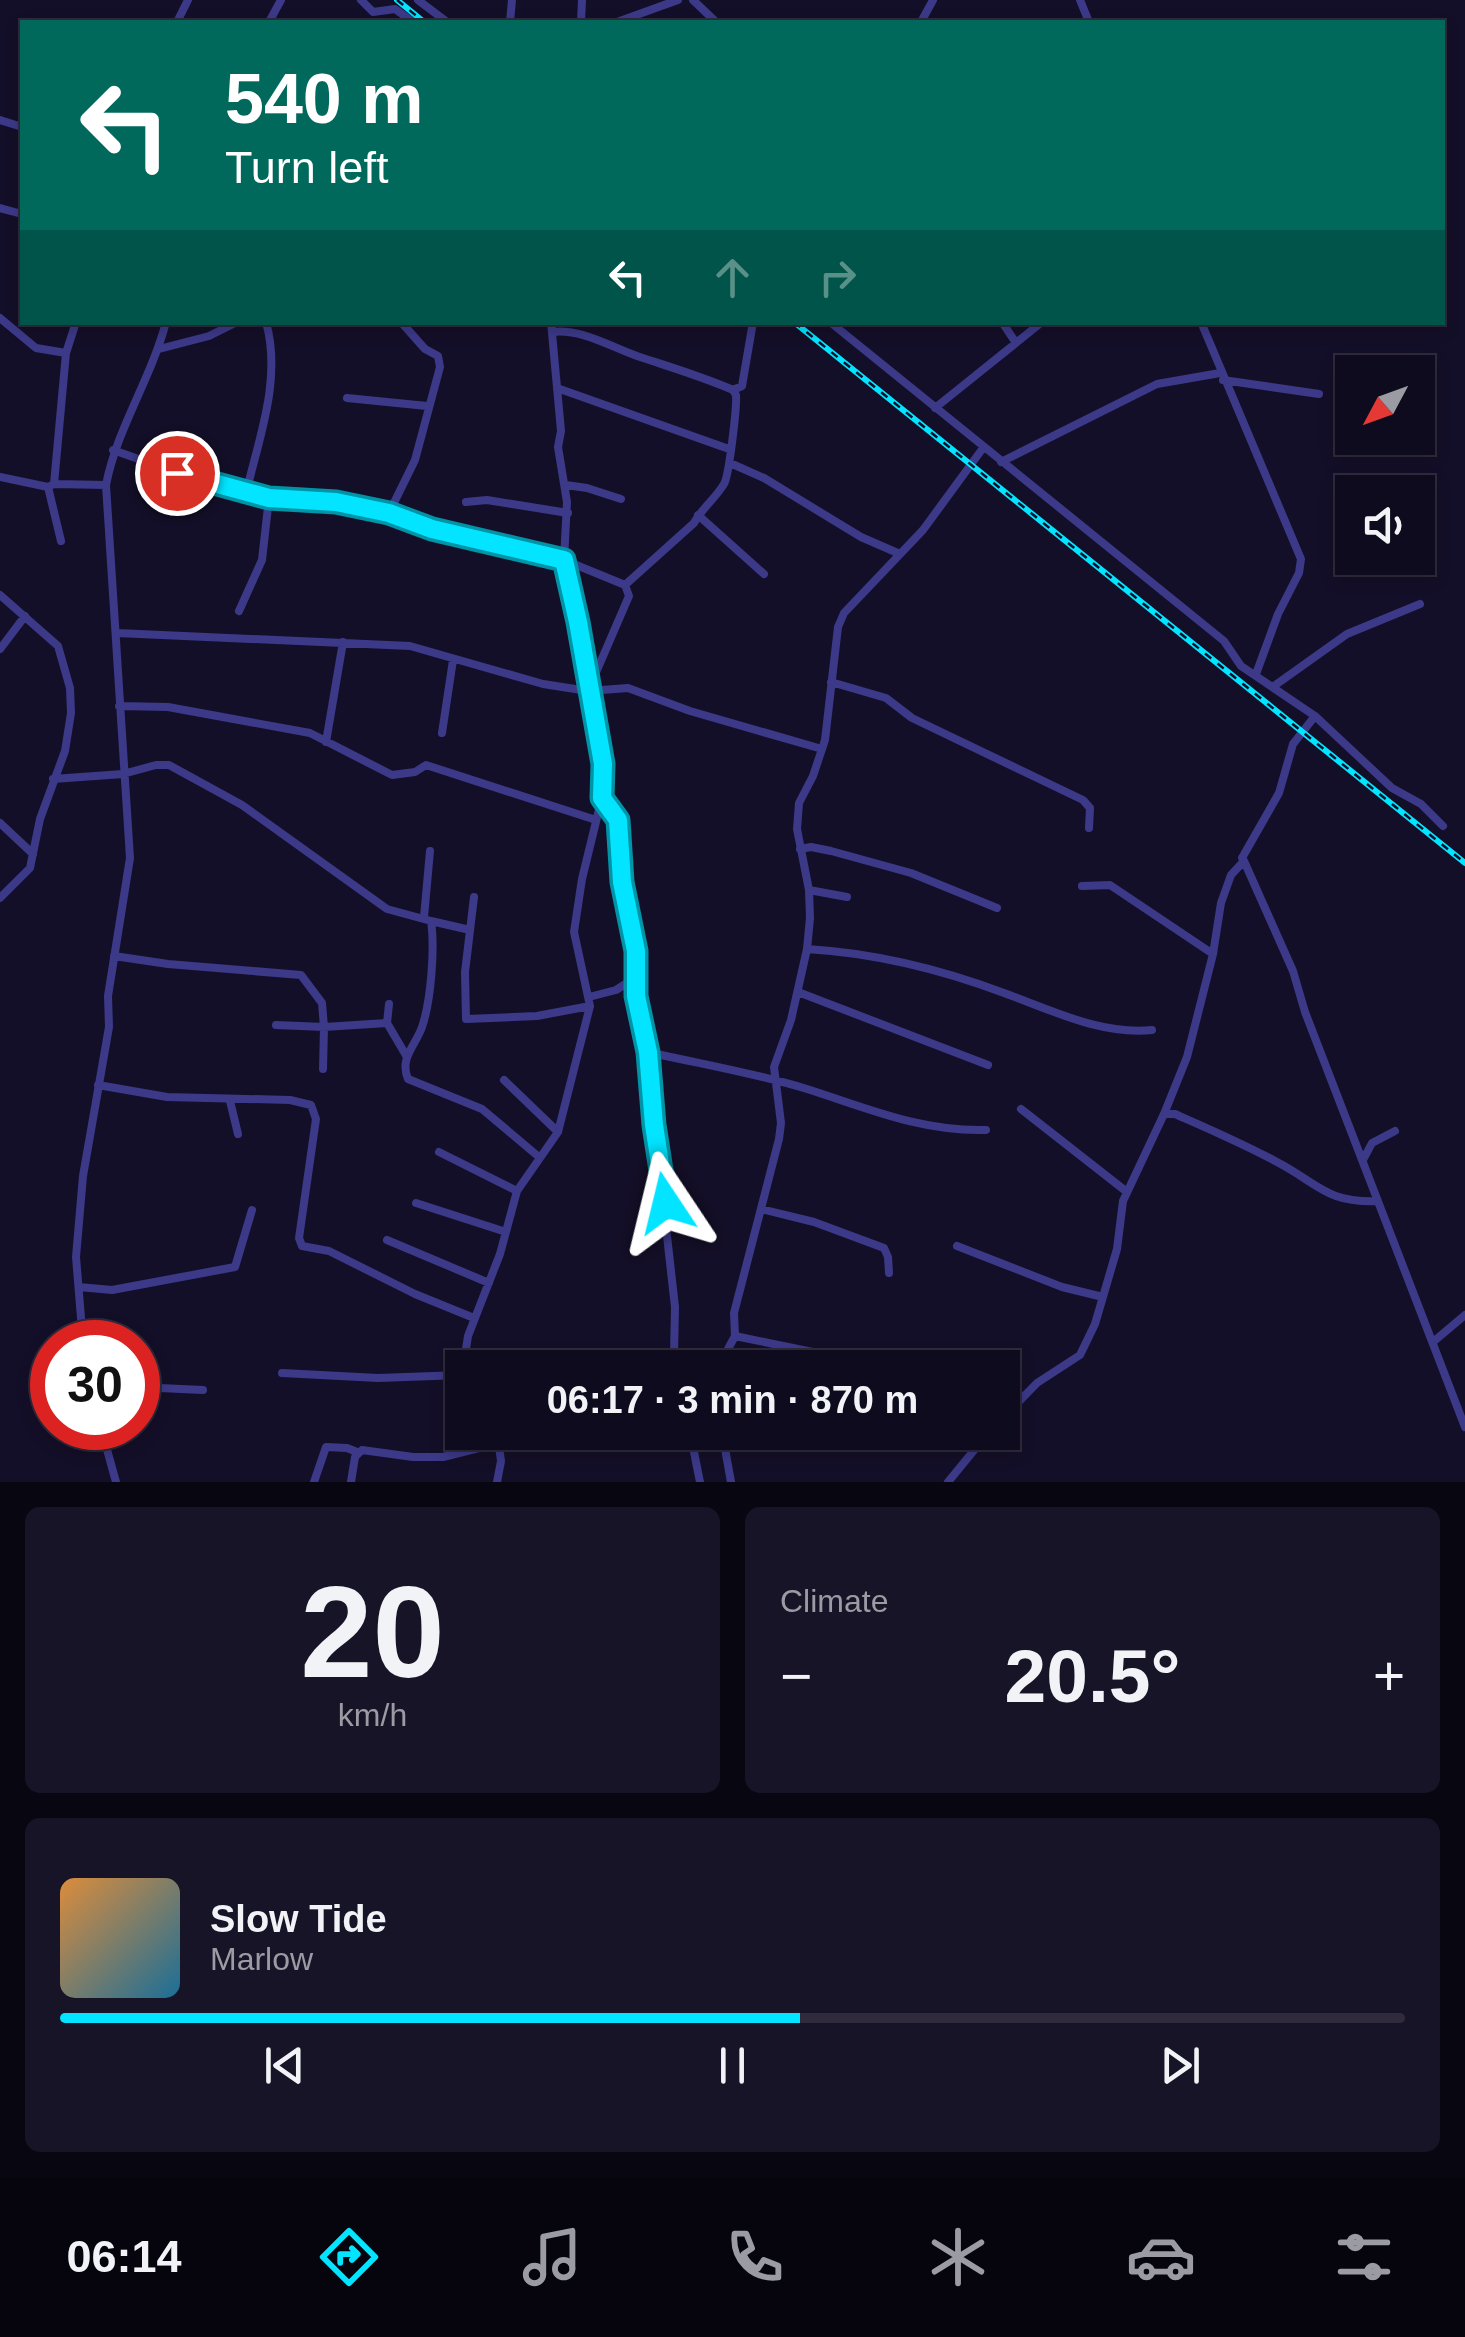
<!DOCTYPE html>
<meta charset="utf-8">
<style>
:root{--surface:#0f0b1e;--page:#181427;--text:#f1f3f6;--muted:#9b9ba4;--line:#2f2b3c;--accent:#02e4ff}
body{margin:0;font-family:Arial,sans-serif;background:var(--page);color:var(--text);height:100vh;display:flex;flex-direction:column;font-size:38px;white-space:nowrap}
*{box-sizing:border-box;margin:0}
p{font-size:32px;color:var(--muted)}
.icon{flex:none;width:55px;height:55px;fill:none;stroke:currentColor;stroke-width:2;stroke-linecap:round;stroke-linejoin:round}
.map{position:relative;height:1482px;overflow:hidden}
.details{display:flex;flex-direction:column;gap:25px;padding:25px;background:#080610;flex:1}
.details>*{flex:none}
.guide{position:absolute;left:20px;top:20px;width:1425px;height:305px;border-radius:0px;box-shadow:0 5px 15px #0003,0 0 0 2px var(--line);background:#00695c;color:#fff;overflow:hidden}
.needle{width:65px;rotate:229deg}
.controls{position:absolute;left:1335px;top:355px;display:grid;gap:20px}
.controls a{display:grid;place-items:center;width:100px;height:100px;border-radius:0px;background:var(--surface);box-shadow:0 5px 15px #0003,0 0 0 2px var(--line);font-size:50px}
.speed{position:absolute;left:30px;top:1320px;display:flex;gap:20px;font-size:50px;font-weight:700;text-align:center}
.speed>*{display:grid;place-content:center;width:130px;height:130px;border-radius:50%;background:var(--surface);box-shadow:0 5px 15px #0003,0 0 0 2px var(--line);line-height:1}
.speed .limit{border:15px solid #d22;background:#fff;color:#111}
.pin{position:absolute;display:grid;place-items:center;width:85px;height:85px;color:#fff;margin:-42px;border:5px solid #fff;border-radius:50%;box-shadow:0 2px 10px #0007}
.me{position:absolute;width:110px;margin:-55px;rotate:350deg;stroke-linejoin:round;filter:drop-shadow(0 0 8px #0008)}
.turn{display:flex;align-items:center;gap:35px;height:210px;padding:0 40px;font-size:45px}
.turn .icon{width:130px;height:130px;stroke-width:2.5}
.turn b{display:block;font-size:70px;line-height:85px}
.lanes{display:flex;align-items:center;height:95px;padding:0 40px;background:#0003;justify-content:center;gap:50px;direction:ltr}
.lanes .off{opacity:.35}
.big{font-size:75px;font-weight:600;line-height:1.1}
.details .card{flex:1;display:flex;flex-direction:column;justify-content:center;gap:15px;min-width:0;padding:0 35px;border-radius:15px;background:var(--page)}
.details .dial{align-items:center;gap:0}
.dial b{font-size:130px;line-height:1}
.song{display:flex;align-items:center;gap:30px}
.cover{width:120px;height:120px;border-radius:15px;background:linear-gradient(135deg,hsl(30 70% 55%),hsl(200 70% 35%))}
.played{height:10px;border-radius:5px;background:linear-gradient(90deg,var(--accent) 55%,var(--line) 55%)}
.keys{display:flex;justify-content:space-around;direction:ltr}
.heat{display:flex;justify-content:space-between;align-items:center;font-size:55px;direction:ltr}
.details .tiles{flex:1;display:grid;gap:25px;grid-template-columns:1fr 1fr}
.card:last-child{grid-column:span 2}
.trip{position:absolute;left:445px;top:1350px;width:575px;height:100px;border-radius:0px;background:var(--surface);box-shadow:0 5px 15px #0003,0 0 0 2px var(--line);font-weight:600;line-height:100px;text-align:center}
.tabs{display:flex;height:160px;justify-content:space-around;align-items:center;background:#06040c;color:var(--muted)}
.tabs .icon{width:70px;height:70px}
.tabs .active{color:var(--accent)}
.tabs b{font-size:45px;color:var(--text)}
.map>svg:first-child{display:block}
</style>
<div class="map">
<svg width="1465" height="1482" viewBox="0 0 1465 1482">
<rect width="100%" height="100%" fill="#140f28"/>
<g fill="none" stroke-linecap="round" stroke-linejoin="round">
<!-- minor -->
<path stroke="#3c3989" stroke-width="8" d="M361 0 373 12 395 9 413 22
M418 0 447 22
M693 0 716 22
M1080 0 1089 22
M177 22 188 0
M269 22 281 0
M510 22 512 0
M581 22 582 0
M617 22 678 0
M921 22 933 0
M0 120 19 126
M0 208 22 214
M0 318 36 348 66 353
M830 322 1224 641 1241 666 1315 716 1392 788 1421 804 1443 826
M1002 322 1016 343
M1201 322 1301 559 1299 573 1278 614 1256 674
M552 332C583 328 614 349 643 358 673 368 703 377 733 390L736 395C737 407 729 476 724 484 715 499 702 508 694 523L625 585
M159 349 209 336 237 322
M1223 380 1319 394
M557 388 729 449
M733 390 742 386 753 322
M347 398 427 406
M935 408 1042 322
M113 450 209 484 246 493 337 502 389 513 432 529 564 560 625 585
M1001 462 1157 384 1220 373
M730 463 764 478 861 537 900 554
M0 477 48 487 54 484 106 485
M54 484 66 353 76 322
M566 485 587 488 621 499
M48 487 61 541
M246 493C259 438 282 379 266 322
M466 502 487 500 568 513
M389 513 415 460 440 367 438 356 425 349 401 322
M698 515 764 574
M0 595 58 646 70 688 71 713 65 751 40 819 30 868 0 898
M239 611 262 560 269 498
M117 633 410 646 543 684 588 691 628 688 690 711 822 749
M0 649 25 616
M831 682 886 698 912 718 1083 800 1090 808 1089 828
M1274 686 1347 634 1420 604
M588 691 629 596 625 585
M119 706 168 707 310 733 392 775 415 772 426 765 596 820
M442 733 453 660
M326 742 343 642
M53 779 123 774 156 765H169L242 805 387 909 431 921C435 948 431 1001 422 1027 416 1045 399 1058 408 1079L482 1109 539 1157
M602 797 618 820 622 882 633 924 636 996 648 1052 654 1125 666 1203V1227L675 1307 674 1356 678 1368
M0 823 33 854
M800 849 811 847 831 851 911 873 997 908
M1244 861 1293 971 1305 1012 1465 1427
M1082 886 1110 885 1213 954
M809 890 847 897
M474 897 465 972 466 1019 537 1016 590 1006
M424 917 430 851
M431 921 470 930
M807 949C874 953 940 969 1004 993 1052 1010 1099 1035 1152 1030
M114 956 168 964 301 975 322 1003 324 1027 276 1025
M798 992 988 1065
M589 997 616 990 635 978
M389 1004 387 1023 407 1057
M648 1052C701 1064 755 1073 807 1089 867 1108 921 1132 986 1130
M323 1069 324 1027 387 1023
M504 1080 558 1132
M98 1085 167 1097 290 1100 311 1105 316 1119 299 1238 302 1246 329 1251 415 1294 474 1318
M230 1101 238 1134
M1021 1109 1127 1192
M1165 1114H1175C1209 1129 1244 1144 1277 1162 1319 1184 1326 1203 1378 1201
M439 1152 517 1191
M1363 1160 1372 1143 1395 1131
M416 1203 506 1232
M761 1209 814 1222 884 1248 888 1257 889 1273
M387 1240 489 1283
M957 1246 1062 1287 1103 1297
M79 1287 112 1290 235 1267 252 1210
M735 1336 827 1355 848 1368
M83 1342 76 1257 83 1176 109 1027 108 996 130 858 106 485C117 428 151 379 166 322
M1433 1342 1465 1315
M475 1368 466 1349 468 1336 500 1254 517 1191 558 1132 590 1006 574 932 582 879 602 797 603 765 578 622 564 560 567 502 558 447 561 431 551 322
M727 1368 728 1349 735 1336 734 1313 779 1139 781 1123 774 1067 791 1020 807 949 810 918 809 890 797 829 799 803 813 776 825 740 838 627 844 613 923 530 983 448
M282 1373 378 1378 462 1375
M138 1387 203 1390
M1002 1419 1037 1383 1080 1355 1095 1324 1117 1249 1123 1201 1164 1114 1187 1057 1213 954 1221 903 1231 875 1244 861 1242 858 1279 793 1293 744 1315 716
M101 1428 116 1482
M497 1432 501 1461 497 1482
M690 1432 700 1482
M722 1432 731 1482
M314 1482 326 1447 347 1448 357 1452
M351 1482 355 1457 362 1450 413 1457H443L499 1443
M948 1482 989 1432"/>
<!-- rail casing -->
<g stroke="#02e4ff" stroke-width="6">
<path id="rail" d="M397 0 424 22
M794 322 1465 863"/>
</g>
<!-- rail -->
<use href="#rail" stroke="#140f28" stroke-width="2.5" stroke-dasharray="8" stroke-linecap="butt"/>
</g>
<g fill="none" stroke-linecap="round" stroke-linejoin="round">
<!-- route casing -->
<g stroke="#0194a6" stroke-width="25">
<path id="route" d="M177 473 269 498 336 502 389 513 432 529 564 560 578 622 603 764 602 798 618 820 622 882 636 951V996L648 1052 654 1125 666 1203"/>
</g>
<!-- route -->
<use href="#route" stroke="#02e4ff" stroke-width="18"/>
</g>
</svg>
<div class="controls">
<a><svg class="needle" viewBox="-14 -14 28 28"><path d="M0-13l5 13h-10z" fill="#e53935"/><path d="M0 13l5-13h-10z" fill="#9b9ba4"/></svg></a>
<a><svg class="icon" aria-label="sound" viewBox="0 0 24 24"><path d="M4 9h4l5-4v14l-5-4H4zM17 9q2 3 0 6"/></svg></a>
</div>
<div class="speed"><div class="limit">30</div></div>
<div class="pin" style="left:177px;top:473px;background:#d93025"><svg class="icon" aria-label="arrive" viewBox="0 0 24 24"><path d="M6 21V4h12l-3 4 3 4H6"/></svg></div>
<svg class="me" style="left:666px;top:1203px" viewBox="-20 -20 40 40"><path d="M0-17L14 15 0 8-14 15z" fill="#02e4ff" stroke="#fff" stroke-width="4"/></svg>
<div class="trip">06:17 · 3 min · 870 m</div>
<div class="guide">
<div class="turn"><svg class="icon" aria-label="left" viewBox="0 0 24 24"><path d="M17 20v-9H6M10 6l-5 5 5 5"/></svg><div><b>540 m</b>Turn left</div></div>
<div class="lanes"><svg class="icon" aria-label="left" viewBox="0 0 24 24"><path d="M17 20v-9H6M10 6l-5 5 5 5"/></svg><svg class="icon off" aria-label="ahead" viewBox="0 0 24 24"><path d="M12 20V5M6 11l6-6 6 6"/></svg><svg class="icon off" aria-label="right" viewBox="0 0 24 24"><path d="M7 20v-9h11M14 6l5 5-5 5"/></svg></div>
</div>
</div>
<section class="details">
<div class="tiles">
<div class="card dial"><b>20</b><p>km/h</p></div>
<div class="card"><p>Climate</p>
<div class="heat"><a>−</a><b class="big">20.5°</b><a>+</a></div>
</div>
<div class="card">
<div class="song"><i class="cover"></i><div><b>Slow Tide</b><p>Marlow</p></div></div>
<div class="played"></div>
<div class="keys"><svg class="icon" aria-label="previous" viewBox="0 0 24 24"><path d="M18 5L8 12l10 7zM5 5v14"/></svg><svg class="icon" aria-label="pause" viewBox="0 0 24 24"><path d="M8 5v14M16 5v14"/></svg><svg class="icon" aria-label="next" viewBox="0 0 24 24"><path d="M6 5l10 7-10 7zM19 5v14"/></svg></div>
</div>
</div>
</section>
<nav class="tabs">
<b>06:14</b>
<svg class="icon active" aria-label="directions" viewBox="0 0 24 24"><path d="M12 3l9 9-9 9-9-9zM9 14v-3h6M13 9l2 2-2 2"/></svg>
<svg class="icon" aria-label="music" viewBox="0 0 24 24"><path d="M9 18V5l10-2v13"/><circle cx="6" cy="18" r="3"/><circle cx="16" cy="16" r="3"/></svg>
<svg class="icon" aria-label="phone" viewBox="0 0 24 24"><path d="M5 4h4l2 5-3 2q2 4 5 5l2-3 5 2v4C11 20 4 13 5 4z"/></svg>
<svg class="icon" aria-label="climate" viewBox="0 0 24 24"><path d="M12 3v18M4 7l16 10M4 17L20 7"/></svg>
<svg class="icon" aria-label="car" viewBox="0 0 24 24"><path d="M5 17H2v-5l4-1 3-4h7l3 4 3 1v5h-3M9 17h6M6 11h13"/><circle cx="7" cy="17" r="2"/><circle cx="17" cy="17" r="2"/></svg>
<svg class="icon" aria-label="filters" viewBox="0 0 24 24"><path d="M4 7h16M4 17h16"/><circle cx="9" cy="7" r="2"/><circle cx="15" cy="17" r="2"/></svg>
</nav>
